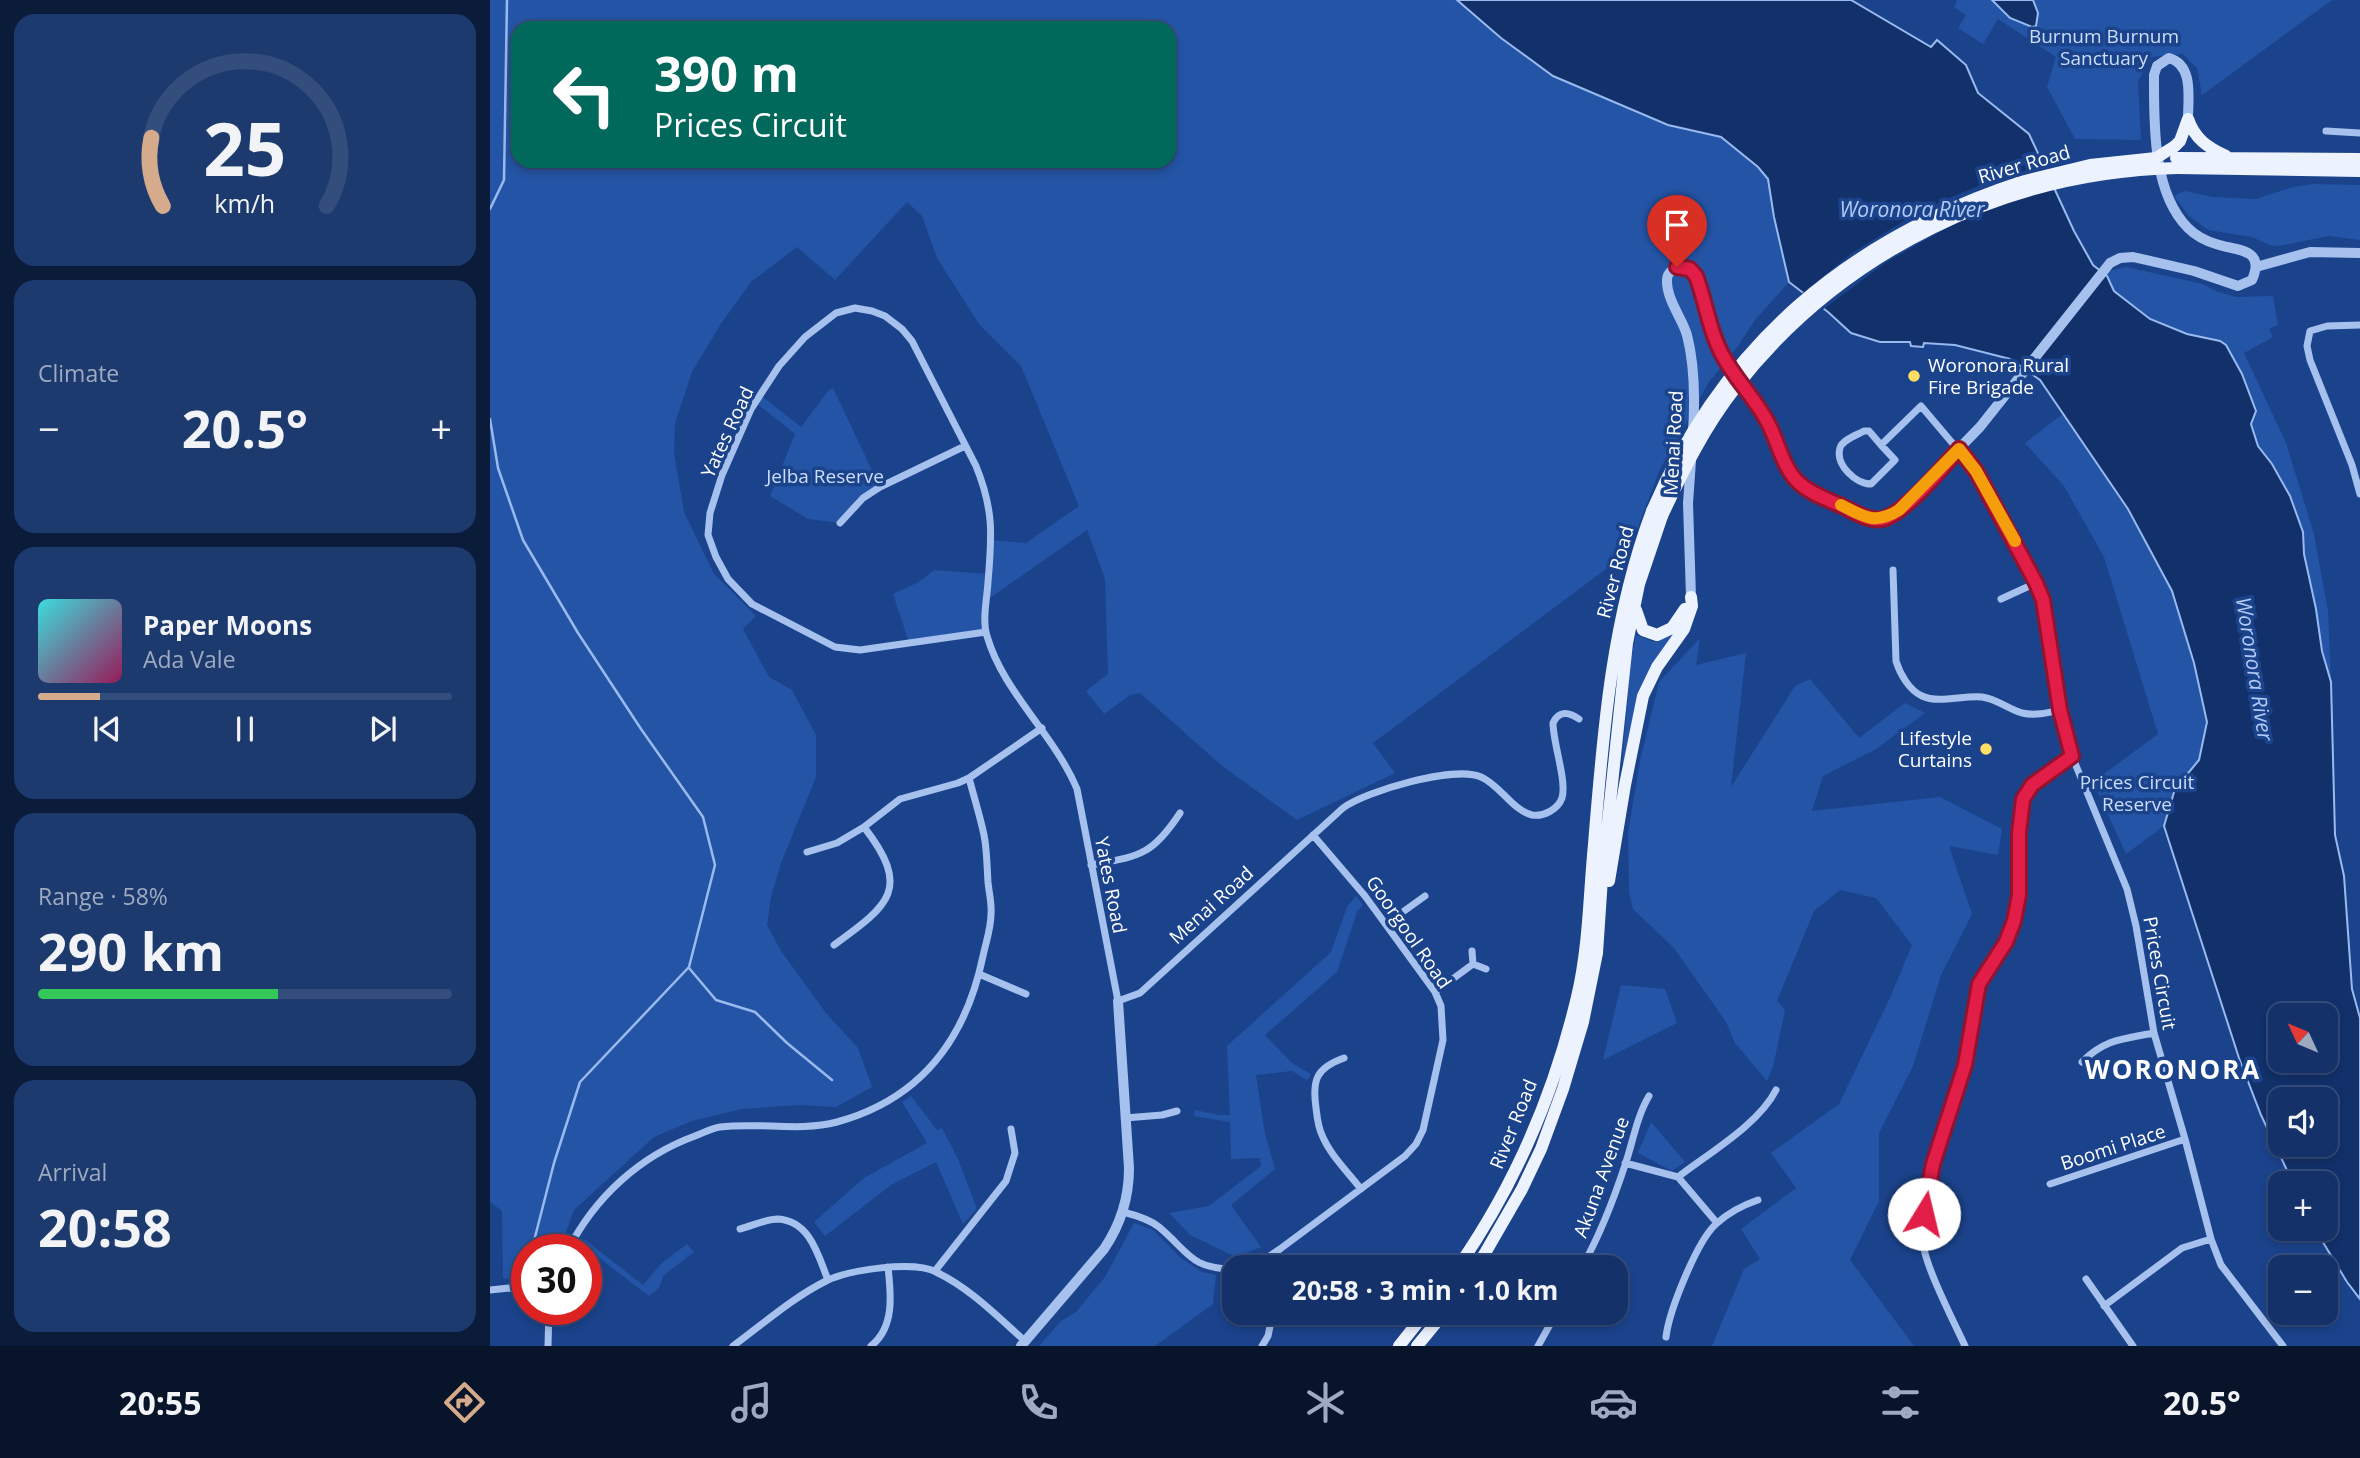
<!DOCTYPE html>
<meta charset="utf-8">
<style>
:root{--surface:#143269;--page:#1d3a6f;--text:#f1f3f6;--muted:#9daac0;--line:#334d7d;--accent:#d6ab8b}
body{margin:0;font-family:"Open Sans",sans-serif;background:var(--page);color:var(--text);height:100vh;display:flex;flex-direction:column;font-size:26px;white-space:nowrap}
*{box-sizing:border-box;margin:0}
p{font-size:23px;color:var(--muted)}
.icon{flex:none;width:38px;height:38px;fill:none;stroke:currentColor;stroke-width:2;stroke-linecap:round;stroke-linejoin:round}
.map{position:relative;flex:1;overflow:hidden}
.details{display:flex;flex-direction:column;gap:14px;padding:14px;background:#0b1c3a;width:490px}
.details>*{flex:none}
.guide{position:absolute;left:21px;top:21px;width:665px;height:147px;border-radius:21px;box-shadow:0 4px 10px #0003,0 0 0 2px var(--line);background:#00695c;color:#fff;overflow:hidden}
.needle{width:46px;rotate:314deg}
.fabs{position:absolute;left:1778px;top:1003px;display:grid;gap:14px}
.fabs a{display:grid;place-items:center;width:70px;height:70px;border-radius:14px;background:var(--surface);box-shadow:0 4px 10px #0003,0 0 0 2px var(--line);font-size:35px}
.speed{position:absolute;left:21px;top:1234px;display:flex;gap:14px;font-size:35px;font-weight:700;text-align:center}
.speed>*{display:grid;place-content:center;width:91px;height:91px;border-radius:50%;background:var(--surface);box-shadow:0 4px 10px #0003,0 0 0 2px var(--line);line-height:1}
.speed .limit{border:10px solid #d22;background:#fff;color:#111}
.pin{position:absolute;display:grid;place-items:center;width:60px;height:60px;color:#fff;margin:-72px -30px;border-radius:50% 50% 50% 0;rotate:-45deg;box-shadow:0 0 7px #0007}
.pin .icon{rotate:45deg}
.me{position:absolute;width:77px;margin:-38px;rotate:9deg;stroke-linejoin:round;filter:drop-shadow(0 0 5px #0008)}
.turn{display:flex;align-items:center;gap:24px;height:147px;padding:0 28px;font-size:32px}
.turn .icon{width:91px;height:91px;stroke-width:2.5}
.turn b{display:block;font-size:49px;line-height:60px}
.big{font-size:52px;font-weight:700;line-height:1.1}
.details .widget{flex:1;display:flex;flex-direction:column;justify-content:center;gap:10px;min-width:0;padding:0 24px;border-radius:21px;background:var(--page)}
.details .dial{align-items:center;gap:0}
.dial svg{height:182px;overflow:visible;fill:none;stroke:var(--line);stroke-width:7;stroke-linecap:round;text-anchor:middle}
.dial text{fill:var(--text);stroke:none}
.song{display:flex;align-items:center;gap:21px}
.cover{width:84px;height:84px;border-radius:10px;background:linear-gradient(135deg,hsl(180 70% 55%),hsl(330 70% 35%))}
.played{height:7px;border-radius:4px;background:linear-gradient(90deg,var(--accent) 15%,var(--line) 15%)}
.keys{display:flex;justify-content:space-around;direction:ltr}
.heat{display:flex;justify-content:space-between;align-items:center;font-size:38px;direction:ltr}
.charge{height:10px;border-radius:5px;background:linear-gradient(90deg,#34c759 58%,var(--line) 0)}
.trip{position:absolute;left:732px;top:1255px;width:406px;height:70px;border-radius:21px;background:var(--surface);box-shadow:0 4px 10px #0003,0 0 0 2px var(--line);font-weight:700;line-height:70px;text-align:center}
.dock{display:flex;height:112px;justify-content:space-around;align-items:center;background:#08142a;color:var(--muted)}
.dock .icon{width:49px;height:49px}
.dock .active{color:var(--accent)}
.dock b{font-size:32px;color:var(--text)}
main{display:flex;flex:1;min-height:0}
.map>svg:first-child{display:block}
</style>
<main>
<section class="details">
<div class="widget dial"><svg viewBox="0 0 100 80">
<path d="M14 69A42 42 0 1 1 86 69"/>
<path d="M14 69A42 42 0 0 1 9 39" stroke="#d6ab8b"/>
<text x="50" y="56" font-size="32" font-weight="700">25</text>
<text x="50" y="72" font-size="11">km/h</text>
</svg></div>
<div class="widget"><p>Climate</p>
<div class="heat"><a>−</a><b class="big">20.5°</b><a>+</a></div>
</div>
<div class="widget">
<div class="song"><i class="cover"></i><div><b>Paper Moons</b><p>Ada Vale</p></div></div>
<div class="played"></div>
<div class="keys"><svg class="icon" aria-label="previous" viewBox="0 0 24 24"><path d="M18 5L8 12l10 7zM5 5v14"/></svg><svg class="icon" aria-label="pause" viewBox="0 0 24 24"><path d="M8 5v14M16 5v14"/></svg><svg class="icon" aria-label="next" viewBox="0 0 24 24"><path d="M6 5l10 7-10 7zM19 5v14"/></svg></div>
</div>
<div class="widget"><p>Range · 58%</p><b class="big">290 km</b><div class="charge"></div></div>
<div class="widget"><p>Arrival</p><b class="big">20:58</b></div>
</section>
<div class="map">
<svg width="1870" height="1346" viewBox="0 0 1870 1346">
<rect width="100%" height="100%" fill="#1b438c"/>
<!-- green -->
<path fill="#2454a5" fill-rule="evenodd" d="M0 0H967L1011 38 1178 125 1231 137 1268 167 1278 179 1284 217 1299 282 1265 320 1248 346 1219 382 1170 469 1148 527 1124 563 883 743 905 773 807 820 731 765 650 693 640 695 614 714 596 691 618 674 615 579 597 530 497 600 496 632 419 642 403 594 429 582 444 570 498 574 501 540 536 543 589 506 531 366 489 324 447 258 432 216 417 202 345 280 307 247 261 282 230 325 202 372 185 423 184 453 194 512 224 574 266 616 253 629 279 677 302 690 326 735V777L291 863 281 897 277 925 291 951 336 1013 368 1048 382 1087 346 1107 310 1105 252 1109 202 1121 164 1137 84 1210 70 1249 37 1250V1284L13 1278 12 1211 0 1202ZM28 28H679V161H28Z
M1467 0H1842L1712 95 1707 68 1693 54 1662 57 1648 81 1651 140 1585 139 1557 87 1566 57 1508 19 1493 44 1468 28 1476 15 1464 7Z
M1823 184 1870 185V240L1839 236 1789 246 1780 245 1762 237 1718 230 1698 215 1684 196 1694 191 1723 197 1766 199 1803 187Z
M1636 267 1713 284 1728 292 1746 297 1783 296 1788 325 1779 329 1783 337 1754 353 1796 443 1824 534 1838 611 1841 682 1832 651 1826 609 1814 554 1813 532 1800 496 1782 464 1769 446 1761 424 1752 374 1736 345 1730 341 1697 334 1660 319 1624 291 1617 276 1619 271Z
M343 388 390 487 373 498 350 523 318 519 280 496 305 434 265 402 269 394 311 427 338 391Z
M1574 413 1638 509 1682 591 1704 663 1717 722 1709 760 1685 789 1674 826 1636 854 1603 782 1668 734 1614 557 1574 486 1535 443Z
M1146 635 1164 642 1182 635 1160 670 1135 763 1132 762 1141 659Z
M1210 638 1206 665 1256 653 1241 787 1305 686 1320 679 1369 738 1415 703 1435 713 1386 749 1333 776 1322 811 1450 797 1512 829 1508 855 1459 846 1482 914 1451 975 1423 1066 1389 1133V1201L1360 1260 1424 1346H1222L1254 1269 1270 1259 1251 1229 1306 1188 1281 1153 1349 1104 1399 1000 1422 945 1386 898 1350 890 1324 911 1287 1001 1295 1010 1283 1067 1277 1081 1245 1043 1236 1022 1184 948 1143 909 1139 892 1138 833 1150 761 1169 682Z
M866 896 873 905 867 912 847 972 775 1035 802 1063 821 1074 817 1080 802 1071 766 1075 775 1134 785 1169 741 1205 771 1247 746 1257 700 1235 679 1213 719 1206 771 1166 770 1158 741 1159 740 1122 704 1116 705 1110 729 1115H740L737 1046 841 952 857 907Z
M1131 985 1175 989 1187 1023 1113 1060Z
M421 1096 447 1130 452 1128 468 1159 487 1209 473 1224 446 1162 401 1185 335 1236 324 1222 374 1178 437 1143 412 1102Z
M1161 1122 1195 1162 1182 1171 1148 1153Z
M644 1223 663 1230 691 1258 712 1272 726 1275 723 1304 665 1346H549L571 1321 586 1312 615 1277Z
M94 1239 153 1285 172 1263 197 1244 204 1252 174 1275 169 1288 159 1296 91 1244Z"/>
<!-- water -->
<path fill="#12306a" stroke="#99baef" stroke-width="2" fill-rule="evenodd" d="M967 0H1361L1441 47 1447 40 1476 65 1488 93 1539 134 1584 231 1603 265 1617 276 1624 291 1660 319 1697 334 1730 341 1736 345 1752 374 1766 411 1761 424 1768 446 1782 464 1800 496 1813 532 1814 554 1826 609 1832 651 1841 682 1845 835 1854 876 1862 989 1870 1018V1299L1857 1282 1825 1229 1836 1228V1183H1803L1771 1115 1749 1058 1674 826 1685 789 1709 760 1717 722 1704 663 1682 591 1638 509 1550 380 1520 359 1465 345 1434 343 1433 347 1421 346 1420 342H1390L1361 333 1338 312 1299 282 1284 217 1278 179 1268 167 1231 137 1178 125 1063 76 1011 38ZM1790 1015H1836V1060H1790ZM1790 1099H1836V1144H1790Z
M1502 0H1543L1548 13 1546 26 1542 27 1520 18Z"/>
<!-- pier -->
<path fill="#1b438c" d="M1557 165 1568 188 1512 204 1467 222 1395 263 1331 311 1310 295 1362 253 1422 216 1459 198 1511 177Z"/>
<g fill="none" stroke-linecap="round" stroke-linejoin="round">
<!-- stream -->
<path stroke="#99baef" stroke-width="2.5" d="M0 209 14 180 17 0
M0 419 8 468 33 540 88 633 151 729 213 817 225 865 199 967 90 1082 64 1163 44 1241 45 1250
M199 968 226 1000 265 1012 297 1043 342 1080"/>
<!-- minor -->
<path stroke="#a6c1ed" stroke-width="7" d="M1836 131 1870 133
M1870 325 1837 326 1820 331 1817 346 1820 360 1862 465 1870 494
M1391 445 1379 431H1374C1367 435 1352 440 1350 448 1345 465 1366 484 1381 484L1405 460 1391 445 1431 406 1486 471 1546 583 1553 600 1574 726 1582 756 1637 889 1646 926 1664 1033 1695 1139 1721 1239 1731 1265 1793 1346
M350 523 373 498 390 487 475 446
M1403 570 1406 661C1410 674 1419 690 1432 696 1449 704 1473 695 1492 697 1507 699 1518 709 1532 713 1545 716 1557 713 1570 710
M1511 599 1546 583
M496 632 370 650 345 647 262 604 238 579 226 557 218 535 220 513 232 475 261 409 289 366 315 337 346 313 365 308 382 311 395 316 412 329 422 341 486 466C504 510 502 536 498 582 497 599 492 620 497 636 513 692 564 734 587 789L628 1001 650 993 853 808C876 791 965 765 991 777 1010 785 1022 810 1042 815 1054 817 1068 809 1072 798 1077 781 1063 743 1063 723 1069 710 1079 712 1089 719
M317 852 347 843 374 827 410 799 468 783 479 778 552 728
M601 865C649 856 662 856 690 813
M896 924 935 896
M344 945C399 905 422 889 374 827
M982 951 983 964 996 969
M489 974 536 994
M945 992 983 964
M854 1058C826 1068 822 1080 826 1108 827 1117 828 1127 832 1135 840 1155 858 1172 871 1189
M1592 1062C1615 1039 1633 1039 1664 1033
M635 1118 672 1115 687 1111
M1135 1163 1188 1177 1227 1223
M1188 1177C1219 1153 1269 1124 1286 1090
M1560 1184 1695 1139
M633 1212C645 1215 659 1219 669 1227 699 1252 700 1269 744 1269
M250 1229C262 1226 276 1219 288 1219 320 1221 328 1255 338 1280
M78 1250C105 1197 150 1156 205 1136 213 1133 222 1128 230 1127 269 1122 309 1132 347 1122 431 1099 476 1038 493 956 496 942 501 928 501 914 502 904 499 893 498 882 497 867 497 850 494 835 490 816 484 797 479 778
M759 1267 766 1265 790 1249 915 1156 926 1144 933 1130 953 1040 951 1006 945 992 875 896 823 835
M1092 1267C1111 1233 1124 1199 1136 1162 1143 1141 1147 1116 1159 1096
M445 1271 516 1181 525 1153 521 1129
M1596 1279 1643 1346
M0 1290 19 1288 37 1292
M1614 1306 1692 1248 1721 1239
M1176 1337C1179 1311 1207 1241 1226 1224 1238 1213 1253 1205 1268 1200
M58 1346 59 1309
M243 1346C273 1324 302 1298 336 1281 359 1270 423 1260 446 1272 480 1288 508 1317 535 1341
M381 1346C405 1327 401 1294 398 1267
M772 1346 778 1336 783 1312
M1048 1346 1067 1312
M1475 1346C1464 1322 1435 1266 1433 1243 1429 1176 1462 1128 1475 1067 1480 1041 1479 1007 1489 983 1499 960 1518 943 1525 918 1534 880 1520 831 1534 797 1541 779 1566 765 1582 756"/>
<!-- tertiary -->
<path stroke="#a6c1ed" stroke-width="10" d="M1766 267 1820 252 1870 253
M1203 432C1205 401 1205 366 1197 335 1192 318 1176 299 1177 279 1178 271 1184 268 1192 266L1200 269 1206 276 1223 337 1234 358 1274 415 1302 476 1317 490 1372 516 1392 519 1409 510 1490 427 1620 263 1630 258 1643 257 1704 271 1748 286 1762 280C1776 248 1747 251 1726 244 1716 241 1706 236 1698 228 1662 192 1664 122 1664 75L1667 66 1679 58C1704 65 1698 98 1698 119
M1201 461 1198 503 1201 597
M531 1346 614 1249C631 1224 639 1199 639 1168L628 1001"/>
<!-- primary -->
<path stroke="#edf2ff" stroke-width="12" d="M1698 119C1705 139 1717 147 1736 156
M1685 146 1690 141 1698 119
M1686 158 1870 159
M1687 168 1870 171
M1531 182 1600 165 1666 158
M1146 610 1153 630 1167 635 1182 628 1195 609
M1119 881 1135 785 1153 696 1167 667 1194 629 1202 606 1201 597
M968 1267C1025 1185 1064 1094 1087 997 1099 947 1099 895 1104 844 1113 732 1122 617 1162 511
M987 1267 1032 1189 1051 1149 1073 1089 1093 1022 1107 953 1112 878 1137 643 1149 584 1172 516
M909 1346 936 1312
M927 1346 955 1312"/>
<!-- primary-bridge -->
<path stroke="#edf2ff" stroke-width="12" d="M1666 158 1685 146
M1162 511C1234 343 1359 239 1531 182
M1172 516C1193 471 1215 426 1246 387 1352 251 1516 172 1687 168"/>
</g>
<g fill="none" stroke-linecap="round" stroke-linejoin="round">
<!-- route casing -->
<g stroke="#92132f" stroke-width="18">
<path id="route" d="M1187 267 1200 269 1206 276C1216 302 1219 331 1233 356 1246 381 1268 401 1280 427 1289 445 1293 468 1309 483 1322 495 1340 500 1356 508 1368 514 1382 523 1396 518 1418 509 1452 468 1469 449L1486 471 1546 583 1553 600 1570 710 1582 756 1542 785 1533 799 1529 833V895L1524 921 1516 942 1489 984 1475 1065 1443 1164 1434 1214"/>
</g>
<!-- route -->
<use href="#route" stroke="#e11d48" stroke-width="12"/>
<!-- slow -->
<path stroke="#f59e0b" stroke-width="12" d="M1351 505C1374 517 1385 525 1409 510L1469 449 1486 471 1525 541"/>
</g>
<!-- markers -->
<g fill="#ffde63" stroke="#1b438c" stroke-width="2.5">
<circle cx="1424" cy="376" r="7"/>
<circle cx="1496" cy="749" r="7"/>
</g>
<g text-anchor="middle" stroke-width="7" stroke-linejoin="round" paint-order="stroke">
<!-- park labels -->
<g font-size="19" fill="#ccddfa" stroke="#1b438c">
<text x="1614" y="43">Burnum Burnum<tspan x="1614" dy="22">Sanctuary</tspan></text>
<text x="335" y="483">Jelba Reserve</text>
<text x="1647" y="789">Prices Circuit<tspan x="1647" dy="22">Reserve</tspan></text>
</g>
<!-- street labels -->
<g font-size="19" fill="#fff" stroke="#1b438c">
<text transform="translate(1534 164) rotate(-16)" y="7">River Road</text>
<text transform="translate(237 432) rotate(-65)" y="7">Yates Road</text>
<text transform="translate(1183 443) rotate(-87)" y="7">Menai Road</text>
<text transform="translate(1125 572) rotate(-75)" y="7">River Road</text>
<text transform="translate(621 885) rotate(79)" y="7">Yates Road</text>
<text transform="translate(721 905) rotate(-42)" y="7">Menai Road</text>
<text transform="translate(919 932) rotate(55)" y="7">Goorgool Road</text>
<text transform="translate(1670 973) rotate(80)" y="7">Prices Circuit</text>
<text transform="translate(1023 1124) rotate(-68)" y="7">River Road</text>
<text transform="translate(1623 1147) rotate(-18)" y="7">Boomi Place</text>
<text transform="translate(1111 1177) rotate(-70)" y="7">Akuna Avenue</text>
</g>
<!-- poi labels -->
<g font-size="19" fill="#fff" stroke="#1b438c" text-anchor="start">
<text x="1438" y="372">Woronora Rural<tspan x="1438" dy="22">Fire Brigade</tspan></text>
<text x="1482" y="745" text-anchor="end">Lifestyle<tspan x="1482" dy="22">Curtains</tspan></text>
</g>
<!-- water labels -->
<g font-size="21" font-style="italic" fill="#b2cbf4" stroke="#1b438c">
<text x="1422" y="217">Woronora River</text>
<text transform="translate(1764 669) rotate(81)" y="7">Woronora River</text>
</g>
<!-- district labels -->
<g font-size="26" font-weight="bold" letter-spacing="2" fill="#fff" stroke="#1b438c">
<text x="1683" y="1079">WORONORA</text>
</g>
</g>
</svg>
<div class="fabs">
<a><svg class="needle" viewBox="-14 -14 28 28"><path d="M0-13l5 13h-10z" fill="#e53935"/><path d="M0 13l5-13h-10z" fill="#9daac0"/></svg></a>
<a><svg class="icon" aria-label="sound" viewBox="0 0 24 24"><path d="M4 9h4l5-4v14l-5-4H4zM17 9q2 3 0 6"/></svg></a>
<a>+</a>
<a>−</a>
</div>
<div class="speed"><div class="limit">30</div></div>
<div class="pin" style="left:1187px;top:267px;background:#d93025"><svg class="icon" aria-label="arrive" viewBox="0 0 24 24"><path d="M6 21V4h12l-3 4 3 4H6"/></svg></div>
<svg class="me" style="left:1434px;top:1214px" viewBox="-20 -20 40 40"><circle r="19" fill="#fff"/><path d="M0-13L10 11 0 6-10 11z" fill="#e11d48"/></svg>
<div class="trip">20:58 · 3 min · 1.0 km</div>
<div class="guide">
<div class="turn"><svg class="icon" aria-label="left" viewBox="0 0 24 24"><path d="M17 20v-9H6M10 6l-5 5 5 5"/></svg><div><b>390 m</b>Prices Circuit</div></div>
</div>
</div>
</main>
<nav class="dock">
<b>20:55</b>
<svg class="icon active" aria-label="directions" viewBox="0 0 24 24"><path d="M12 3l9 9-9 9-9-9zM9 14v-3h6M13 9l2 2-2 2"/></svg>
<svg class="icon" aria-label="music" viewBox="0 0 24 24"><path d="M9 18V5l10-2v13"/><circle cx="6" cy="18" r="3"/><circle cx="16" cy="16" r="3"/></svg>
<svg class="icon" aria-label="phone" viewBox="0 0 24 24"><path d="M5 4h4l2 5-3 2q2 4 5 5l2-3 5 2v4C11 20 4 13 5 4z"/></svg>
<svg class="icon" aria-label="climate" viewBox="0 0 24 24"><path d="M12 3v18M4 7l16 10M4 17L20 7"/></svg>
<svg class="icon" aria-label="car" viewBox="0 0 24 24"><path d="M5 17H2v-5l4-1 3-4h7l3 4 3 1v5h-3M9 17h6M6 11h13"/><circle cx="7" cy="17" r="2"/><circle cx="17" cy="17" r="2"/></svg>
<svg class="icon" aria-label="filters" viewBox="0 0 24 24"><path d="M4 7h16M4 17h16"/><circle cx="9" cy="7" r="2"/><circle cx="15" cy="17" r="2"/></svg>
<b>20.5°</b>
</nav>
